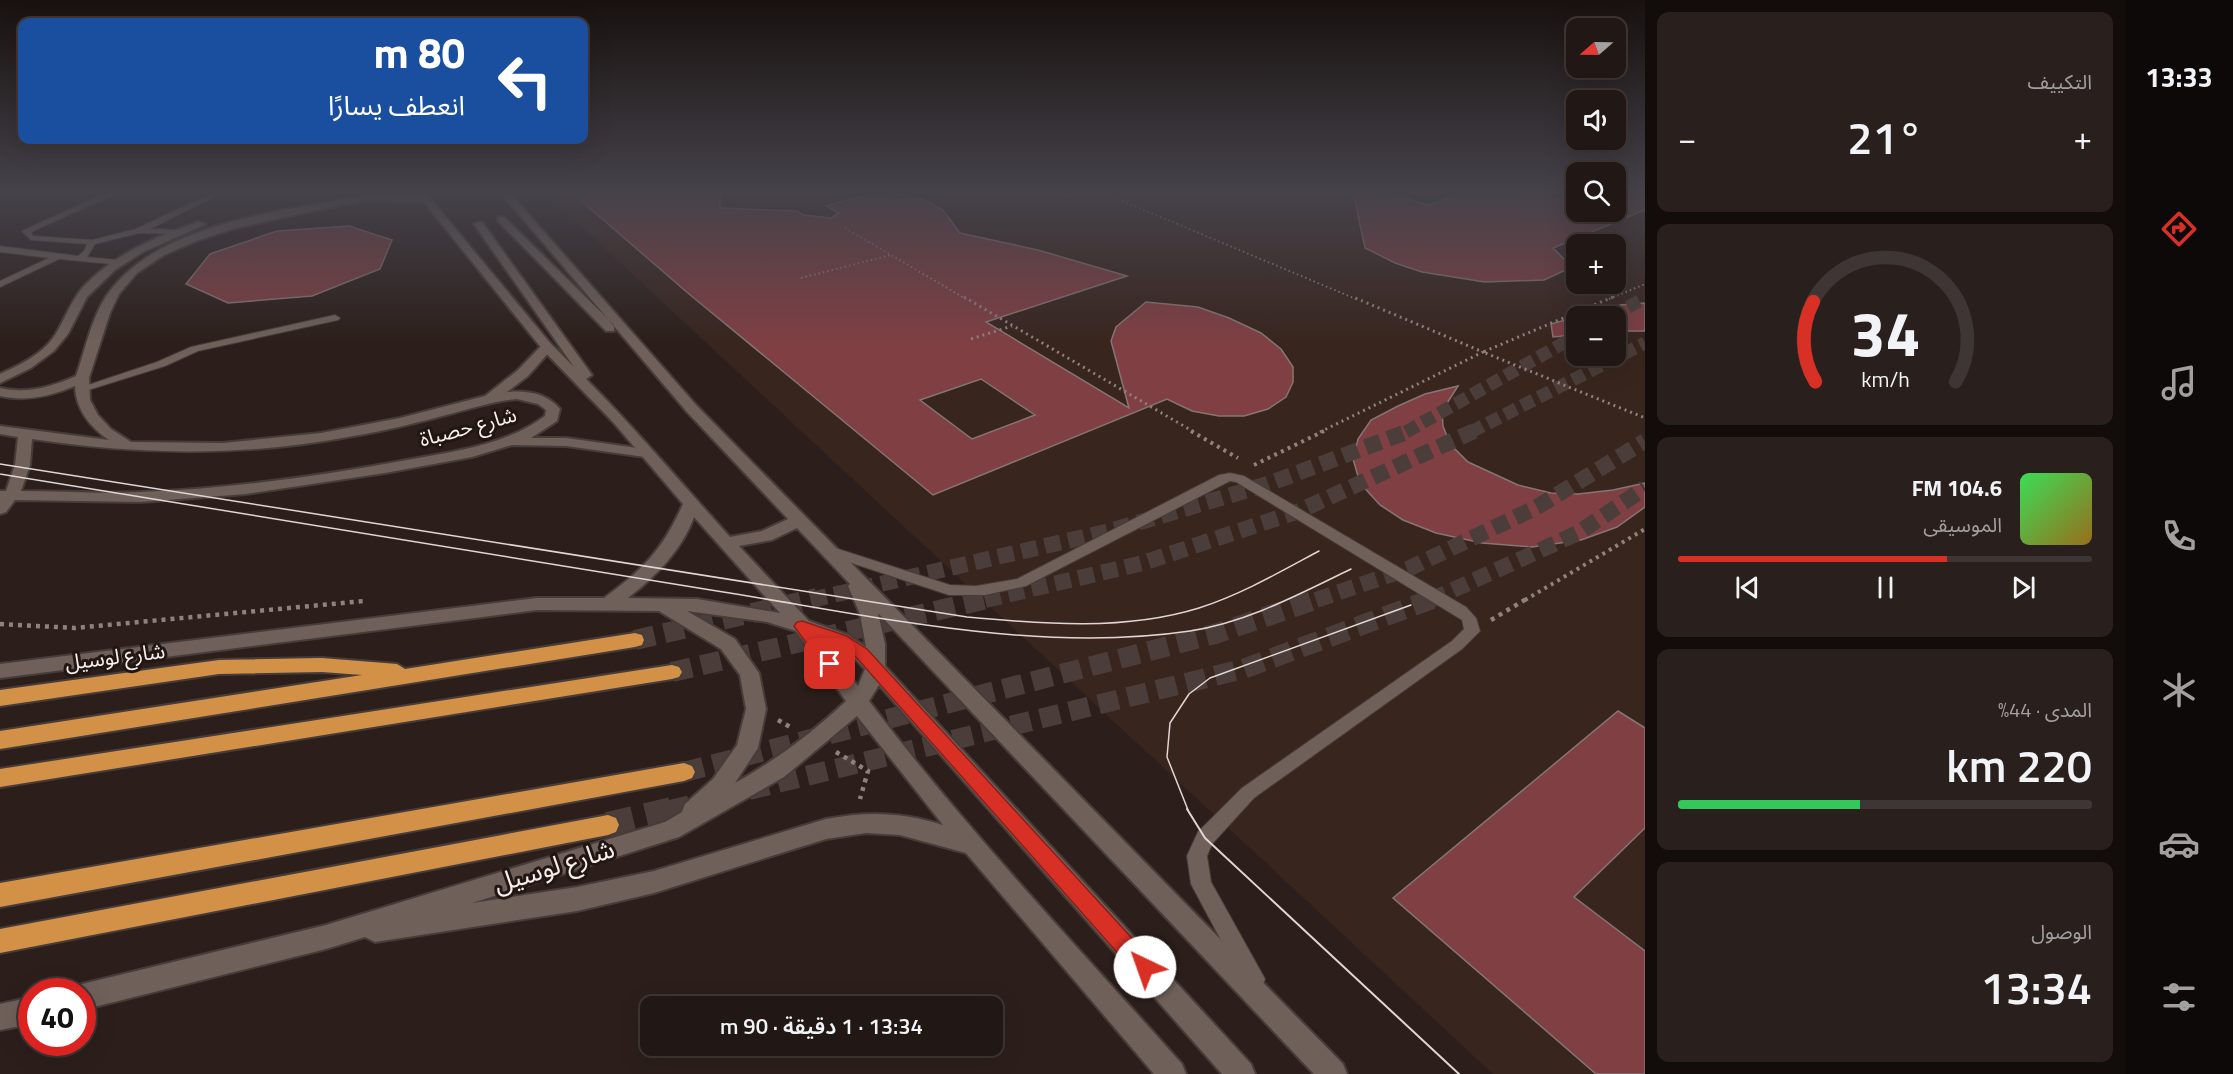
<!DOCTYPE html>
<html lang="ar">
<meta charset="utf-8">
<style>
:root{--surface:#211714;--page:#29201d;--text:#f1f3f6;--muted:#a29fa0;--line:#3e3634;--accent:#d93025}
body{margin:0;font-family:"Titillium Web","Noto Sans Arabic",sans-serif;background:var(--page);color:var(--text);direction:rtl;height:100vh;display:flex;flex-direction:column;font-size:22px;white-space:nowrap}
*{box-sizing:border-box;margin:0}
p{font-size:20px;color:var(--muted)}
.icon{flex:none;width:33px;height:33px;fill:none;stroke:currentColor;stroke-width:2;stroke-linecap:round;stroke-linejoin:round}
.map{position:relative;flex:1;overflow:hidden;direction:ltr}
.drawer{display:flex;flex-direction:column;gap:12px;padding:12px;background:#120d0b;width:480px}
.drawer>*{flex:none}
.guide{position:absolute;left:18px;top:18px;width:570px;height:126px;border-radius:12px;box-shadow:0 6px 24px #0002,0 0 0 2px var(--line);direction:rtl;background:#1a4fa0;color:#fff;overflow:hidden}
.needle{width:39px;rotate:250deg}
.controls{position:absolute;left:1566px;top:18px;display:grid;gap:12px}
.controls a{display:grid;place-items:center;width:60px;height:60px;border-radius:12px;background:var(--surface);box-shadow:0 6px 24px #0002,0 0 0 2px var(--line);font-size:30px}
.speed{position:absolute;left:18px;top:978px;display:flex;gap:12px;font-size:30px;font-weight:700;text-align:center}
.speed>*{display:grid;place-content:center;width:78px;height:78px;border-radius:50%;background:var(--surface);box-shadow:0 6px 24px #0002,0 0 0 2px var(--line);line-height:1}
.speed .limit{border:9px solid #d22;background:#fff;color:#111}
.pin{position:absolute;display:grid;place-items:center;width:51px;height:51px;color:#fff;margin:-26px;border-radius:12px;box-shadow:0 3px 9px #0006}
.me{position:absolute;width:66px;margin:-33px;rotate:318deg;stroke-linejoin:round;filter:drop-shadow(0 0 4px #0008)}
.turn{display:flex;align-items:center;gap:21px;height:126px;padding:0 24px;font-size:27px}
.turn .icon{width:78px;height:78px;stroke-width:2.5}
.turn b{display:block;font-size:42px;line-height:51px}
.big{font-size:45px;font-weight:600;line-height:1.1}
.drawer .tile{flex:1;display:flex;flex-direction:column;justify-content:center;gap:9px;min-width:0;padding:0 21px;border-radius:12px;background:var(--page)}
.drawer .dial{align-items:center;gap:0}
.dial svg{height:156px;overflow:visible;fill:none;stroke:var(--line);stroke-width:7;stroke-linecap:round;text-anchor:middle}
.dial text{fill:var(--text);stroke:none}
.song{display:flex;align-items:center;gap:18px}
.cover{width:72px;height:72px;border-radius:9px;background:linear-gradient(135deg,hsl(130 70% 55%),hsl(40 70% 35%))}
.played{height:6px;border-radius:3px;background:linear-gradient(90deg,var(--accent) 65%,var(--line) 65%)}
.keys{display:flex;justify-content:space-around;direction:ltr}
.heat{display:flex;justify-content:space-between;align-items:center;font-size:33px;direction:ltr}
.charge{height:9px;border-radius:4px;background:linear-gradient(90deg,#34c759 44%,var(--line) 0)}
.trip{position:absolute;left:640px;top:996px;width:363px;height:60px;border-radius:12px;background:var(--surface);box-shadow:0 6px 24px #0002,0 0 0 2px var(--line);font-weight:600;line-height:60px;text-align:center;direction:rtl}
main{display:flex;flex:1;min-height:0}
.menu{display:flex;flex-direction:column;width:108px;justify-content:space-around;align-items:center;background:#0d0908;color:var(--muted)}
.menu .icon{width:42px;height:42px}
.menu .on{color:var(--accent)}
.menu b{font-size:27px;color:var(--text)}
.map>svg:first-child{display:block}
</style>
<main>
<nav class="menu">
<b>13:33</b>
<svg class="icon on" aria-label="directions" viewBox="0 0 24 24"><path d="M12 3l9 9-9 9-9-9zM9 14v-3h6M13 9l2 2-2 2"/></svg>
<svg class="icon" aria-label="music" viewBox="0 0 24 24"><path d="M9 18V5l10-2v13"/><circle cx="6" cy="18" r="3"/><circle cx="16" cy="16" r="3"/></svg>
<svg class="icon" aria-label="phone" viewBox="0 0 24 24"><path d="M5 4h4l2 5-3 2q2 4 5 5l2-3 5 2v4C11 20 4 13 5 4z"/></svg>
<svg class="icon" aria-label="climate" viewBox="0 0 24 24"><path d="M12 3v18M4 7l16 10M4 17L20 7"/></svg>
<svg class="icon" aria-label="car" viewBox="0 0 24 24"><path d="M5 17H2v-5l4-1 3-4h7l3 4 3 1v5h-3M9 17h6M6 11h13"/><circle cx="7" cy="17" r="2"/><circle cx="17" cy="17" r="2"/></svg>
<svg class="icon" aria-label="filters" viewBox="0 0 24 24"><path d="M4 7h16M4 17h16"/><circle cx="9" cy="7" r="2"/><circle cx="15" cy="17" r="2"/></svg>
</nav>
<section class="drawer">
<div class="tile"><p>التكييف</p>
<div class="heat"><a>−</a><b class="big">21°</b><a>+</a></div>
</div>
<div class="tile dial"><svg viewBox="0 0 100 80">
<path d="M14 69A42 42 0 1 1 86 69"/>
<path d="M14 69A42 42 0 0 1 13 28" stroke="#d93025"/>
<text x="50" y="56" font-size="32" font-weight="700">34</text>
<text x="50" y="72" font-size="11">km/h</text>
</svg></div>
<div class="tile">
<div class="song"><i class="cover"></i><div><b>104.6 FM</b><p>الموسيقى</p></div></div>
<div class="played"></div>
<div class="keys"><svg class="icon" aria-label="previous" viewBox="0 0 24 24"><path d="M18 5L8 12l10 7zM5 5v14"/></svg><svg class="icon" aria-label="pause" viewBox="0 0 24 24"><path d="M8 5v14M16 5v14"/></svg><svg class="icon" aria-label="next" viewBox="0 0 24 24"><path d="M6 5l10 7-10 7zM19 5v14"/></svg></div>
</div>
<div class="tile"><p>المدى · 44%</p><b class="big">220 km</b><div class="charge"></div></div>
<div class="tile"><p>الوصول</p><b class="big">13:34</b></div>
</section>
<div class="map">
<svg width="1645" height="1074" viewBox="0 0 1645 1074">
<rect width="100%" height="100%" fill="#2c1f1b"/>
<!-- built -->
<path fill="#38251e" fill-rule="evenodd" d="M544 192H1576V212H1616V192H1645V1074H1493ZM1576 244H1616V284H1576ZM1576 316H1616V356H1576Z"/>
<!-- building -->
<path fill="#7f3f43" stroke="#867575" stroke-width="1.5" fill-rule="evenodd" d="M571 192H720V208L797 211 803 215 831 218 839 213 826 206 855 198 897 194 922 199 943 210 960 233 1038 250 1127 276 986 322 1129 408 1111 341 1116 327 1146 302 1198 307 1229 318 1261 333 1281 349 1293 367V382L1286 397 1268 409 1244 416H1219L1192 411 1167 399 933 495 689 294ZM981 379 1035 415 972 439 920 400Z
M1353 192H1386L1428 205 1466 192H1576V212H1616V192H1627L1645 197V210L1553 248 1572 267 1544 280 1485 282 1422 272 1395 263 1365 248Z
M349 226 392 240 380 269 312 296 228 303 186 284 210 254 277 231Z
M1645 303V331H1616V316H1577L1620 305Z
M1576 317V335L1553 337 1551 324Z
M1458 386 1442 411 1443 426 1450 444 1468 462 1518 485 1551 493 1578 494 1613 490 1645 483V507L1617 527 1581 540 1532 547 1482 543 1436 533 1403 520 1380 505 1360 483 1353 459 1358 439 1371 420 1398 406 1425 394Z
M1618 711 1645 728V828L1574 897 1645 951V1074H1596L1393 898Z"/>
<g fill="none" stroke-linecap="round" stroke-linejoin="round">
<!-- trunk-tunnel-far3 -->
<path stroke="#4b3e3a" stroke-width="13" stroke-dasharray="13 6" stroke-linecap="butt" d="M1611 316 1645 298
M1406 432 1576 336
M1471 432 1645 343"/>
<!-- trunk-tunnel-far2 -->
<path stroke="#4b3e3a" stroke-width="16" stroke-dasharray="16 8" stroke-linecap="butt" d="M811 600 1110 531 1268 484 1409 431
M985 600 1143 563 1299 511 1474 431
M1316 600 1410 568 1537 507 1645 441
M1431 600 1578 533 1645 488"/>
<!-- trunk-tunnel-far1 -->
<path stroke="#4b3e3a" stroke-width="20" stroke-dasharray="20 10" stroke-linecap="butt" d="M635 640 817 598
M672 672 991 598
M684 772 1215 634 1321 598
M749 790 1243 669 1435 598
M670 810 704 802"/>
<!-- trunk-tunnel -->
<path stroke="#4b3e3a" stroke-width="26" stroke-dasharray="26 13" stroke-linecap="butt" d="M608 825 676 809"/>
<!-- service casing -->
<g stroke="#463c39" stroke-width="2">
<path id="service" d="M108 192H119L31 232 33 236 92 240 136 229 214 192H224L150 229 179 230 183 232 182 234 139 233 95 244 87 257 118 260 122 263 121 265 59 259 0 287V281L49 258 0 252V246L78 256 84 251 87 244 31 240 22 231Z
M335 315 340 318 338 320 198 351 165 366 85 391H77L76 389 157 362 191 347Z
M1230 473 1244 476 1466 607 1476 618 1480 631 1462 649 1254 798 1212 844 1207 856 1211 882 1265 979 1262 987 1254 990 1246 987 1191 884 1187 856 1198 832 1242 788 1452 641 1464 629 1462 620 1236 482 1230 481 1026 586 985 595H949L824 554 822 551 829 546 950 585 976 586 1017 579 1219 475Z"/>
</g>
<!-- minor casing -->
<g stroke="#463c39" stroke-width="4">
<path id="minor" d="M369 192H381L376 196H426L431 199 426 202 363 201 303 213 232 229 196 241 164 255 137 273 119 294 110 313 89 378 90 400 98 415 111 429 131 442 223 443 321 433 400 418 485 396 518 370 543 344H551L553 347 551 350 528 376 507 392C526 390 547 393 560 409L557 421 531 438H566L645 449 650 450 652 453 650 456 645 457 566 446 512 445 472 457 385 473 246 494 141 502 15 500 6 512 0 514V491H6L15 465 18 437 0 434V426L109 440C90 427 76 410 75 386 51 396 26 402 0 396V388C27 394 51 387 76 376 86 348 92 314 110 291 162 222 283 211 362 196ZM517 399 538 404 546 410 545 416C504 446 455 451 407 460 319 476 230 489 140 492 100 494 61 491 21 491L30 465 32 439C140 455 246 457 353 436 385 431 416 423 446 415 470 409 493 401 517 399Z
M198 222 206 224 143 252 115 270 87 297 68 334 54 351 31 368 0 383V374C20 365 43 354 55 335 65 319 71 301 83 287 114 254 156 237 198 222Z"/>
</g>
<!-- tertiary casing -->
<g stroke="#463c39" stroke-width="4">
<path id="tertiary" d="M416 192H425L551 344 574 367 474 224 482 222 592 375 586 379C636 429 682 484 730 537L762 531 788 519 687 412 500 192H509L697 406 1343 1064 1347 1074H1314L878 613 885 644V666L1251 1064 1255 1074H1222L879 685 869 701C965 828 1076 945 1182 1064L1186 1074H1154L966 853 900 835 866 833 826 839 654 893 577 911 375 942 365 937 326 949 82 1010V992H71L73 988 82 984 326 925 665 822 682 812 685 804 713 779 737 745 746 709 740 675 721 649 659 611 537 610 0 678V664L537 598H604C644 569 663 549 683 504L613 422 543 350ZM694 517 780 613 697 599 628 598C656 576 682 550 694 517ZM797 528 850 584 848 586 860 614 866 647 848 635 809 621 739 546 772 540ZM687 611 767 622 796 631 846 701C812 733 776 760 735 783L758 748 766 709 759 673 735 639ZM822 640 854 658 865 669 858 686ZM857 716 943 825C903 812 867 811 826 819L654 871 577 887 472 903 679 837 784 777Z
M498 217H504L614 325V331H606L498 221Z
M32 997V1024L0 1030V1004Z"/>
</g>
<!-- trunk casing -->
<g stroke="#463c39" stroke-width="4">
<path id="trunk" d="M635 633 642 635 644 640 642 645 635 647 0 749V731L362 675 322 672 219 674 0 706V690L219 660 322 658 397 664 405 669Z
M672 665 679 667 682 672 679 677 672 679 0 787V769Z
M684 763 692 766 695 772 692 778 684 781 0 907V883Z
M608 815 616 818 619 825 616 832 608 835 0 953V929Z"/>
</g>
<!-- path-far3 -->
<path stroke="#8d827e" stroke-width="2" stroke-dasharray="1.5 3" stroke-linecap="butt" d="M1020 192 1067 197 1114 192
M1106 194 1356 299
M845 228 966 299
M801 278 891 255
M1609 299 1645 284"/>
<!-- path-far2 -->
<path stroke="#8d827e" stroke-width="3" stroke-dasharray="2 4" stroke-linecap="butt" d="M964 297 1194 432
M1613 297 1483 352 1645 418
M971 339 1012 326
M1320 432 1483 352 1353 297"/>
<!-- path-far1 -->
<path stroke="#8d827e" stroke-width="4" stroke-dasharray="3 4.5" stroke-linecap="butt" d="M1191 431 1238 458
M1254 465 1324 431
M1525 600 1645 529"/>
<!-- path -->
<path stroke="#8d827e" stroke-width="4.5" stroke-dasharray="4 5" stroke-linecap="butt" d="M1491 620 1528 598
M0 624 75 628 364 601
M778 720 792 728
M836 752 868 771 860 799"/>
<!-- service -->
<use href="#service" fill="#6f605a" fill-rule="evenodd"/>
<!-- minor -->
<use href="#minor" fill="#6f605a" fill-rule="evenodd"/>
<!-- tertiary -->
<use href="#tertiary" fill="#6f605a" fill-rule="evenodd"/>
<!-- trunk -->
<use href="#trunk" fill="#d39047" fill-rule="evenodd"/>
<!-- tram-far1 -->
<path stroke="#e0d7d4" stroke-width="1.5" d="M0 464 967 617C1043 624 1125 631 1199 608 1242 594 1280 572 1319 551
M0 474C239 514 478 554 717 591 870 615 1035 654 1190 631 1248 622 1299 594 1351 569
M1188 810 1167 757 1170 723 1189 694 1210 678 1411 605"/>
<!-- tram -->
<path stroke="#e0d7d4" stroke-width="2" d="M1187 809 1205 838 1459 1074"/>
</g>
<!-- sky -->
<linearGradient id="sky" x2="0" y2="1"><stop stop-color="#18110f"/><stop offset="0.56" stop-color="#45424a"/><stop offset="1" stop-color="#45424a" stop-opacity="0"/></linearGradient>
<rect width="1645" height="343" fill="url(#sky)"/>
<!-- route -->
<path fill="#d93025" stroke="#8d1f18" stroke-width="1.5" d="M802 621 847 636 867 649 1152 960 1155 967 1152 975 1145 978 1137 975 856 657 836 644 820 639 838 664 836 668H824L794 626 797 622Z"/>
<g text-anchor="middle" stroke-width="6" stroke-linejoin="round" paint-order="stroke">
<!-- street labels -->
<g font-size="21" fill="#f8efec" stroke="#221612">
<text transform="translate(468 427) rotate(-15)" y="7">شارع حصباة</text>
<text transform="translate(115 657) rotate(-7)" y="7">شارع لوسيل</text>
</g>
<!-- near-street labels -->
<g font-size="26" fill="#f8efec" stroke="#221612">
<text transform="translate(554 866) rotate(-17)" y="9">شارع لوسيل</text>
</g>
</g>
</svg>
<div class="controls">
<a><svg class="needle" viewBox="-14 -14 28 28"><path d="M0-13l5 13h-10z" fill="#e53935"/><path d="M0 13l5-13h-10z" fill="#a29fa0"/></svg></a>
<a><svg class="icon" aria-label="sound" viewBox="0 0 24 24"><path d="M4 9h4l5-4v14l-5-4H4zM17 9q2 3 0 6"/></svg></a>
<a><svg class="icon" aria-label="search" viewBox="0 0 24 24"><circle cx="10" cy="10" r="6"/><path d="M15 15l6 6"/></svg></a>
<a>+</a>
<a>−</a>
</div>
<div class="speed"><div class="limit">40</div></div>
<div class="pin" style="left:830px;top:664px;background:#d93025"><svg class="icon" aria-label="arrive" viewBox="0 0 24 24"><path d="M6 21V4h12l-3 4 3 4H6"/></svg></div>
<svg class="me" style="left:1145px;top:967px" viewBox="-20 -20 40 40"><circle r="19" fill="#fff"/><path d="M0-13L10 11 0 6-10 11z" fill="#d93025"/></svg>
<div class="trip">13:34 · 1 دقيقة · 90 m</div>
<div class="guide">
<div class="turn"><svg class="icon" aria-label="left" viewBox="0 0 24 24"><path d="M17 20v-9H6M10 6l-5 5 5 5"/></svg><div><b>80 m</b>انعطف يسارًا</div></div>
</div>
</div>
</main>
